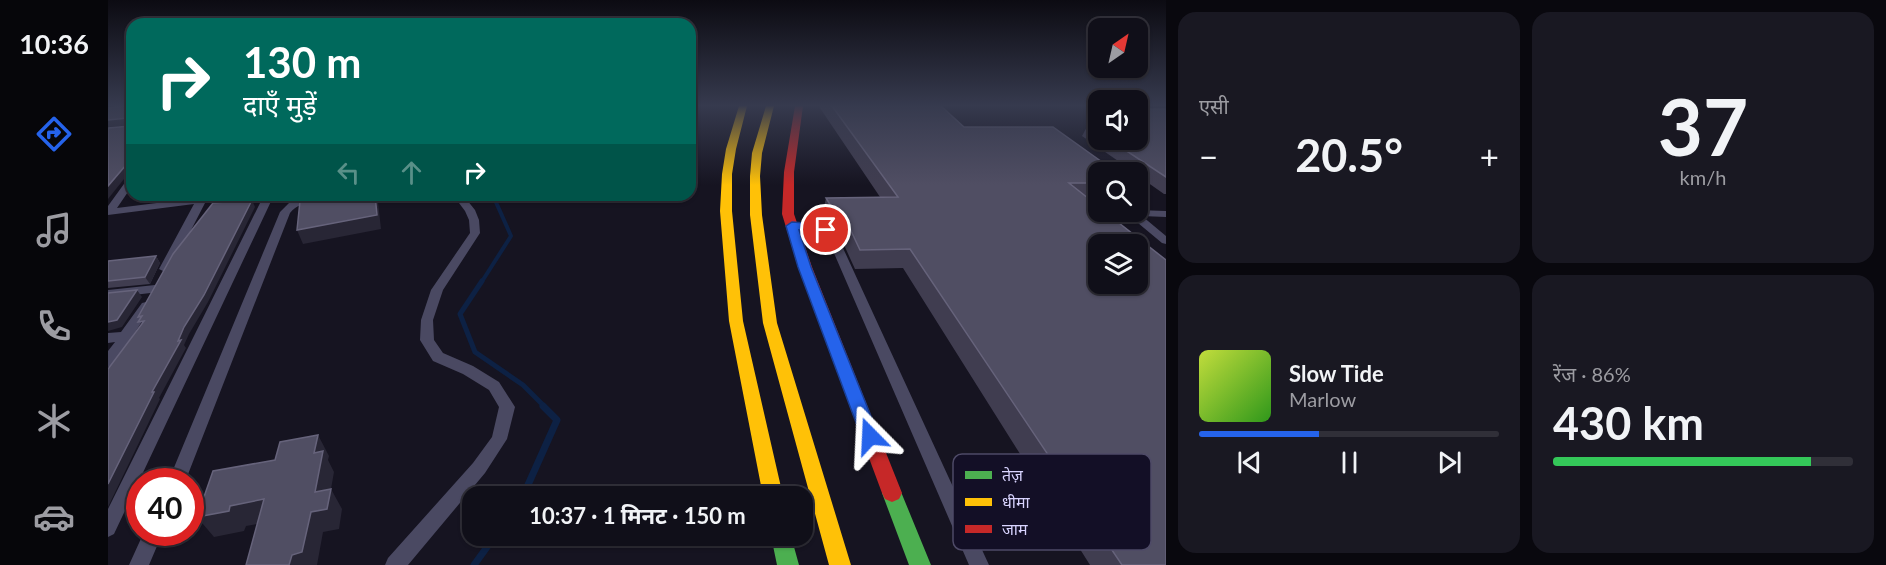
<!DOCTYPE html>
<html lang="hi">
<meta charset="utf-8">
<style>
:root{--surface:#100f19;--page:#191822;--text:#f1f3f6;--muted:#9c9ca2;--line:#302f38;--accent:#2563eb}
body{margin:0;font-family:Lato,"Noto Sans Devanagari",sans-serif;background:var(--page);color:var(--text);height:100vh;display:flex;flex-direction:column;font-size:22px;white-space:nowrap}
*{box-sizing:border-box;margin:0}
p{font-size:20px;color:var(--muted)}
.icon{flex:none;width:33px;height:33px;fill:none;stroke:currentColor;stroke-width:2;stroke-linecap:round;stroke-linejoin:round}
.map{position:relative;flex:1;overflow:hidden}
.drawer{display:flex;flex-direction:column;gap:12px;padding:12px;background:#09080e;width:720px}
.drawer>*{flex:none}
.guide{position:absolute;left:18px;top:18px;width:570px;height:183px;border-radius:18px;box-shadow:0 2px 4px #0004,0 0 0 2px var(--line);background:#00695c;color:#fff;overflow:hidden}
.needle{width:39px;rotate:34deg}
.buttons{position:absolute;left:980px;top:18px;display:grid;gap:12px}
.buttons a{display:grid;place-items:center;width:60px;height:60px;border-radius:12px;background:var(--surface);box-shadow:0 2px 4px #0004,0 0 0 2px var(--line);font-size:30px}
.speed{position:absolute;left:18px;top:468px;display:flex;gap:12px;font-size:30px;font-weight:700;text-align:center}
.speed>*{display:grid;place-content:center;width:78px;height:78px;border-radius:50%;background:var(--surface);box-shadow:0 2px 4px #0004,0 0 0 2px var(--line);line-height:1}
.speed .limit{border:9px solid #d22;background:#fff;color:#111}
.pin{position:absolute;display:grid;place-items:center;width:51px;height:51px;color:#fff;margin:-26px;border:3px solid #fff;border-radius:50%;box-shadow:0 2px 6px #0007}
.me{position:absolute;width:66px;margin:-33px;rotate:339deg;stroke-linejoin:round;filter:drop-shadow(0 0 4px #0008)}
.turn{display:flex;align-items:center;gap:21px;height:126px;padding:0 18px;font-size:27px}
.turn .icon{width:78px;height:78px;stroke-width:2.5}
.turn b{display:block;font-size:42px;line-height:51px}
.lanes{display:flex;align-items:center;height:57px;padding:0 18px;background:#0003;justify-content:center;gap:30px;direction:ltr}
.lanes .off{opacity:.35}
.big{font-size:45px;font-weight:700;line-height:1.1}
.drawer .tile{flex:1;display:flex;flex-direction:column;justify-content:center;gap:9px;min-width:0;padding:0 21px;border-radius:18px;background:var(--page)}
.drawer .dial{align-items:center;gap:0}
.dial b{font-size:78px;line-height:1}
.song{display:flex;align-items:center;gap:18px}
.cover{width:72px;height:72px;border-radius:9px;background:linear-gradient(135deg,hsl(70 70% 55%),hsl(110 70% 35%))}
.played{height:6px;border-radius:3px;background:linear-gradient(90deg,var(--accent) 40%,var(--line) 40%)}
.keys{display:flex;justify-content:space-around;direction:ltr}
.heat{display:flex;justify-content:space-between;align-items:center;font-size:33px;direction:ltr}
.charge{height:9px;border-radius:4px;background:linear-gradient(90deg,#34c759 86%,var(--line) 0)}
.drawer .tiles{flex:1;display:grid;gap:12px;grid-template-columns:repeat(2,1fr)}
.trip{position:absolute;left:354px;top:486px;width:351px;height:60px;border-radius:18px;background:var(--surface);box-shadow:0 2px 4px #0004,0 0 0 2px var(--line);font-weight:700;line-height:60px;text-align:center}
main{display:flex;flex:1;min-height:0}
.menu{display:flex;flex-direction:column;width:108px;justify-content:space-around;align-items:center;background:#06060a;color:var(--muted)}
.menu .icon{width:42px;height:42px}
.menu .on{color:var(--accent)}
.menu b{font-size:27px;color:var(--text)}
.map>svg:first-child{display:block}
</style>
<main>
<nav class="menu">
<b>10:36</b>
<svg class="icon on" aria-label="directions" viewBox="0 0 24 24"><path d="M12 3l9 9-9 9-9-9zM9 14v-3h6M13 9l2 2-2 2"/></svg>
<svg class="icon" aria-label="music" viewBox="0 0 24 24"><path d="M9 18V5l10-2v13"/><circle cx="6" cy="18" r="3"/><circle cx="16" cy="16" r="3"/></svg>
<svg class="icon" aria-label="phone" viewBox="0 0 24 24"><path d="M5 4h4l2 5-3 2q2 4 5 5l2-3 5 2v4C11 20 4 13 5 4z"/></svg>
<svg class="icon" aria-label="climate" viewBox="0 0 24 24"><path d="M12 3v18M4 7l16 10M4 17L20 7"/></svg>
<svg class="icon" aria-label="car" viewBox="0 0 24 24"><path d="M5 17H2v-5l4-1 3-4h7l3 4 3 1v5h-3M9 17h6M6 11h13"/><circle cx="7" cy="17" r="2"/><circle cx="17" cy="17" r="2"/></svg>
</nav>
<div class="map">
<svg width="1058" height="565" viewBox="0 0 1058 565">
<rect width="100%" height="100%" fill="#161421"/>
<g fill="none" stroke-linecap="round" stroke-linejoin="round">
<!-- stream-far2 -->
<path stroke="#0d2144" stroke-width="4" d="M373 283 403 236 387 200 382 195"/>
<!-- stream-far1 -->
<path stroke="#0d2144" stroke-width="5" d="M374 281 352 314 367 352 415 385 437 407"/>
<!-- stream -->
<path stroke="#0d2144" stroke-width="7" d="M415 496 449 420 435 406
M366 565 387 536"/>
<!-- street -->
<path fill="#4a4962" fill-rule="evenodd" d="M24 176V186L9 208 112 195H140L135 198 97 203 63 269 57 272 51 269 86 204 0 215V206L21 177Z
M156 195H166L6 534 0 537V509Z
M205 195H231C216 205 195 197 182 213L77 482H60L172 212 183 201Z
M345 195H355L367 210 371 220 372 233 335 290 325 320 326 340 335 353 365 366 391 382 407 407 399 439 377 473 300 565H277L280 558 365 463 384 437 391 407 381 390 355 374 325 361 312 340 313 320 323 290 362 233 361 220 357 211Z
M1029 210 1058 211V217L1034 216 1058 236V244L1054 243 1018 213Z
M684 223 715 226 729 235 881 565H861L719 237 709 231 680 228 679 226Z
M47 285 53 289 51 292 0 298V290Z
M38 302 44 306 5 366 0 367V351L7 342 0 343V333L13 332 34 303Z
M36 532H55L41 565H21Z"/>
<!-- fast -->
<path fill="#4caf50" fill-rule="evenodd" d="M784 484 791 487 823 565H801L774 493 777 487Z
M663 536H683L691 565H669Z"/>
<!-- slow -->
<path fill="#ffc107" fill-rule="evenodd" d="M631 106H639L628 149 624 174V211L635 321 675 496H655L621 321 612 211 614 174 618 149Z
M658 106H666L654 153 652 176 654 215 669 323 743 565H721L655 323 642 215V176L644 153Z"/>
<!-- jam -->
<path fill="#c62828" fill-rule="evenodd" d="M687 106H695L686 172V214L704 267 794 493 791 499 784 502 777 499 774 493 690 267 674 214 676 172Z"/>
</g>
<!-- wall -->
<path fill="#403d50" d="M712 106H724L856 127 990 172V200H983L1058 565H982L795 268 747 269 731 234 719 226 714 216 718 198 772 197 712 108Z
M1058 109V194H1056L1029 175V172H1026L974 136 980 125 990 124V140H1029Z
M48 256 52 263 42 284 0 288V261Z"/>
<!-- shaded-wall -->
<path fill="#282635" d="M20 118 24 125 0 127V120Z
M24 158V169L0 199V186Z
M267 195H268L270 202 273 229 195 244 189 230Z
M144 200 147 207 100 302 81 334 76 345 78 348 51 398 52 399 0 507V484L76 327Z
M48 256 52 263 42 284 37 277Z
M29 290 34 297 14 327 0 331V322Z
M210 435 221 456 220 460 226 472 223 489 234 509 231 529 215 532 209 565H181L184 555 207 492 206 453Z
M156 499 170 520 138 526 136 531 106 537 89 517 122 506Z"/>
<!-- building -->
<path fill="#504e63" stroke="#66637b" stroke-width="1.5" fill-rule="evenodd" d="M15 106H24V158L0 186V128L22 126 23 120 20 118 0 120V108Z
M724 106H833L856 127H945L1008 172H990V183H961L990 206V212H997L1058 260V565H1014L802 249 752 250 736 216 724 208 718 198 790 197ZM990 244H1029V284H990Z
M1029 109H1058V177L1002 140H1029Z
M990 124V131L980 125Z
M227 195H267L269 215 189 230 192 201Z
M144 200 96 295 76 327 70 341 73 340 44 392H46L0 484V369L36 321 30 322 34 316 30 317 65 254 105 203Z
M48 256 37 277 0 281V261Z
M29 290 9 320 0 322V293Z
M210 435 206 453 215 451 207 492 223 489 219 509 203 512 194 552 184 555 181 565H138L156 499 122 506 121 511 89 517 105 471 167 460 172 442Z"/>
<!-- sky -->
<linearGradient id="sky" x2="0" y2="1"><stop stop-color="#0c0b12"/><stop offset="0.57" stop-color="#363a4e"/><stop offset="1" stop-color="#363a4e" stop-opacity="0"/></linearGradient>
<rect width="1058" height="185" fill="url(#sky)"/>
<!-- route -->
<path fill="#2563eb" stroke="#184099" stroke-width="1.5" d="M684 222 711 224 724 230 718 234 691 230 703 267 771 436 768 441 762 443 755 441 753 436 690 267 678 226Z"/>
<!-- legend -->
<rect x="845" y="454" width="198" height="96" rx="9" fill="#130f26" stroke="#4e4a67" stroke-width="1.5"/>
<rect x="857" y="471" width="27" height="8" fill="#4caf50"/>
<rect x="857" y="498" width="27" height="8" fill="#ffc107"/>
<rect x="857" y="525" width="27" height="8" fill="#c62828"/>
<g font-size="16" fill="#d9d4ff">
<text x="894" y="481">तेज़</text>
<text x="894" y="508">धीमा</text>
<text x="894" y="535">जाम</text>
</g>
</svg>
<div class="buttons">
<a><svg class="needle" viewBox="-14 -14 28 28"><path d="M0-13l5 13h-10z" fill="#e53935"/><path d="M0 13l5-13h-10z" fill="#9c9ca2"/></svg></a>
<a><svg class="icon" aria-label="sound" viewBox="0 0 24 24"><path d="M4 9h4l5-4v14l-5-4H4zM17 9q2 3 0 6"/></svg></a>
<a><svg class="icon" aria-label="search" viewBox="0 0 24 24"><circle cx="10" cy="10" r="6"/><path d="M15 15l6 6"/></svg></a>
<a><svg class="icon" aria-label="layers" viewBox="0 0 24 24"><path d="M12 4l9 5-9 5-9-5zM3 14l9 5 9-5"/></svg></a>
</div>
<div class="speed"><div class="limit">40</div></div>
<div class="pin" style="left:718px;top:230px;background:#d93025"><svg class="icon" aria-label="arrive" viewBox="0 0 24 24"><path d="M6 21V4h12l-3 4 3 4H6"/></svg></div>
<svg class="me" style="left:762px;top:436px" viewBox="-20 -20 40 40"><path d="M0-17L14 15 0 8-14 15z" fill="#2563eb" stroke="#fff" stroke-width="4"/></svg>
<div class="trip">10:37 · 1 मिनट · 150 m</div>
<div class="guide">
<div class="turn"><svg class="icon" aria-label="right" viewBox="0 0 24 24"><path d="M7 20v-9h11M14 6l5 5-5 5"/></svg><div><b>130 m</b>दाएँ मुड़ें</div></div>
<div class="lanes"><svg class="icon off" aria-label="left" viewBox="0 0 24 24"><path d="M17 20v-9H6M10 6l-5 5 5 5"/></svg><svg class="icon off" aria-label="ahead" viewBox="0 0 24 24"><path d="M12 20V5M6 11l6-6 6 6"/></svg><svg class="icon" aria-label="right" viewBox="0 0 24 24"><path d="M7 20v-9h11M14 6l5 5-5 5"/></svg></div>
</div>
</div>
<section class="drawer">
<div class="tiles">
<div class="tile"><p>एसी</p>
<div class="heat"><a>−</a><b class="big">20.5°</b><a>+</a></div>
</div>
<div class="tile dial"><b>37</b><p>km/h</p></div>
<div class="tile">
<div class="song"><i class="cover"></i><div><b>Slow Tide</b><p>Marlow</p></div></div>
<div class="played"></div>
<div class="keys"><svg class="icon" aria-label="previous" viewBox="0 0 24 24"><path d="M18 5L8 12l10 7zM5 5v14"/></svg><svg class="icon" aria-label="pause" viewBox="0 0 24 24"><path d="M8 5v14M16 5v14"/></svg><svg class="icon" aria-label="next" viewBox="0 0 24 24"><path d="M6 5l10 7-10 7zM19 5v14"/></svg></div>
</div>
<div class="tile"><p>रेंज · 86%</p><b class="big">430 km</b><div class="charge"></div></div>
</div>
</section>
</main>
